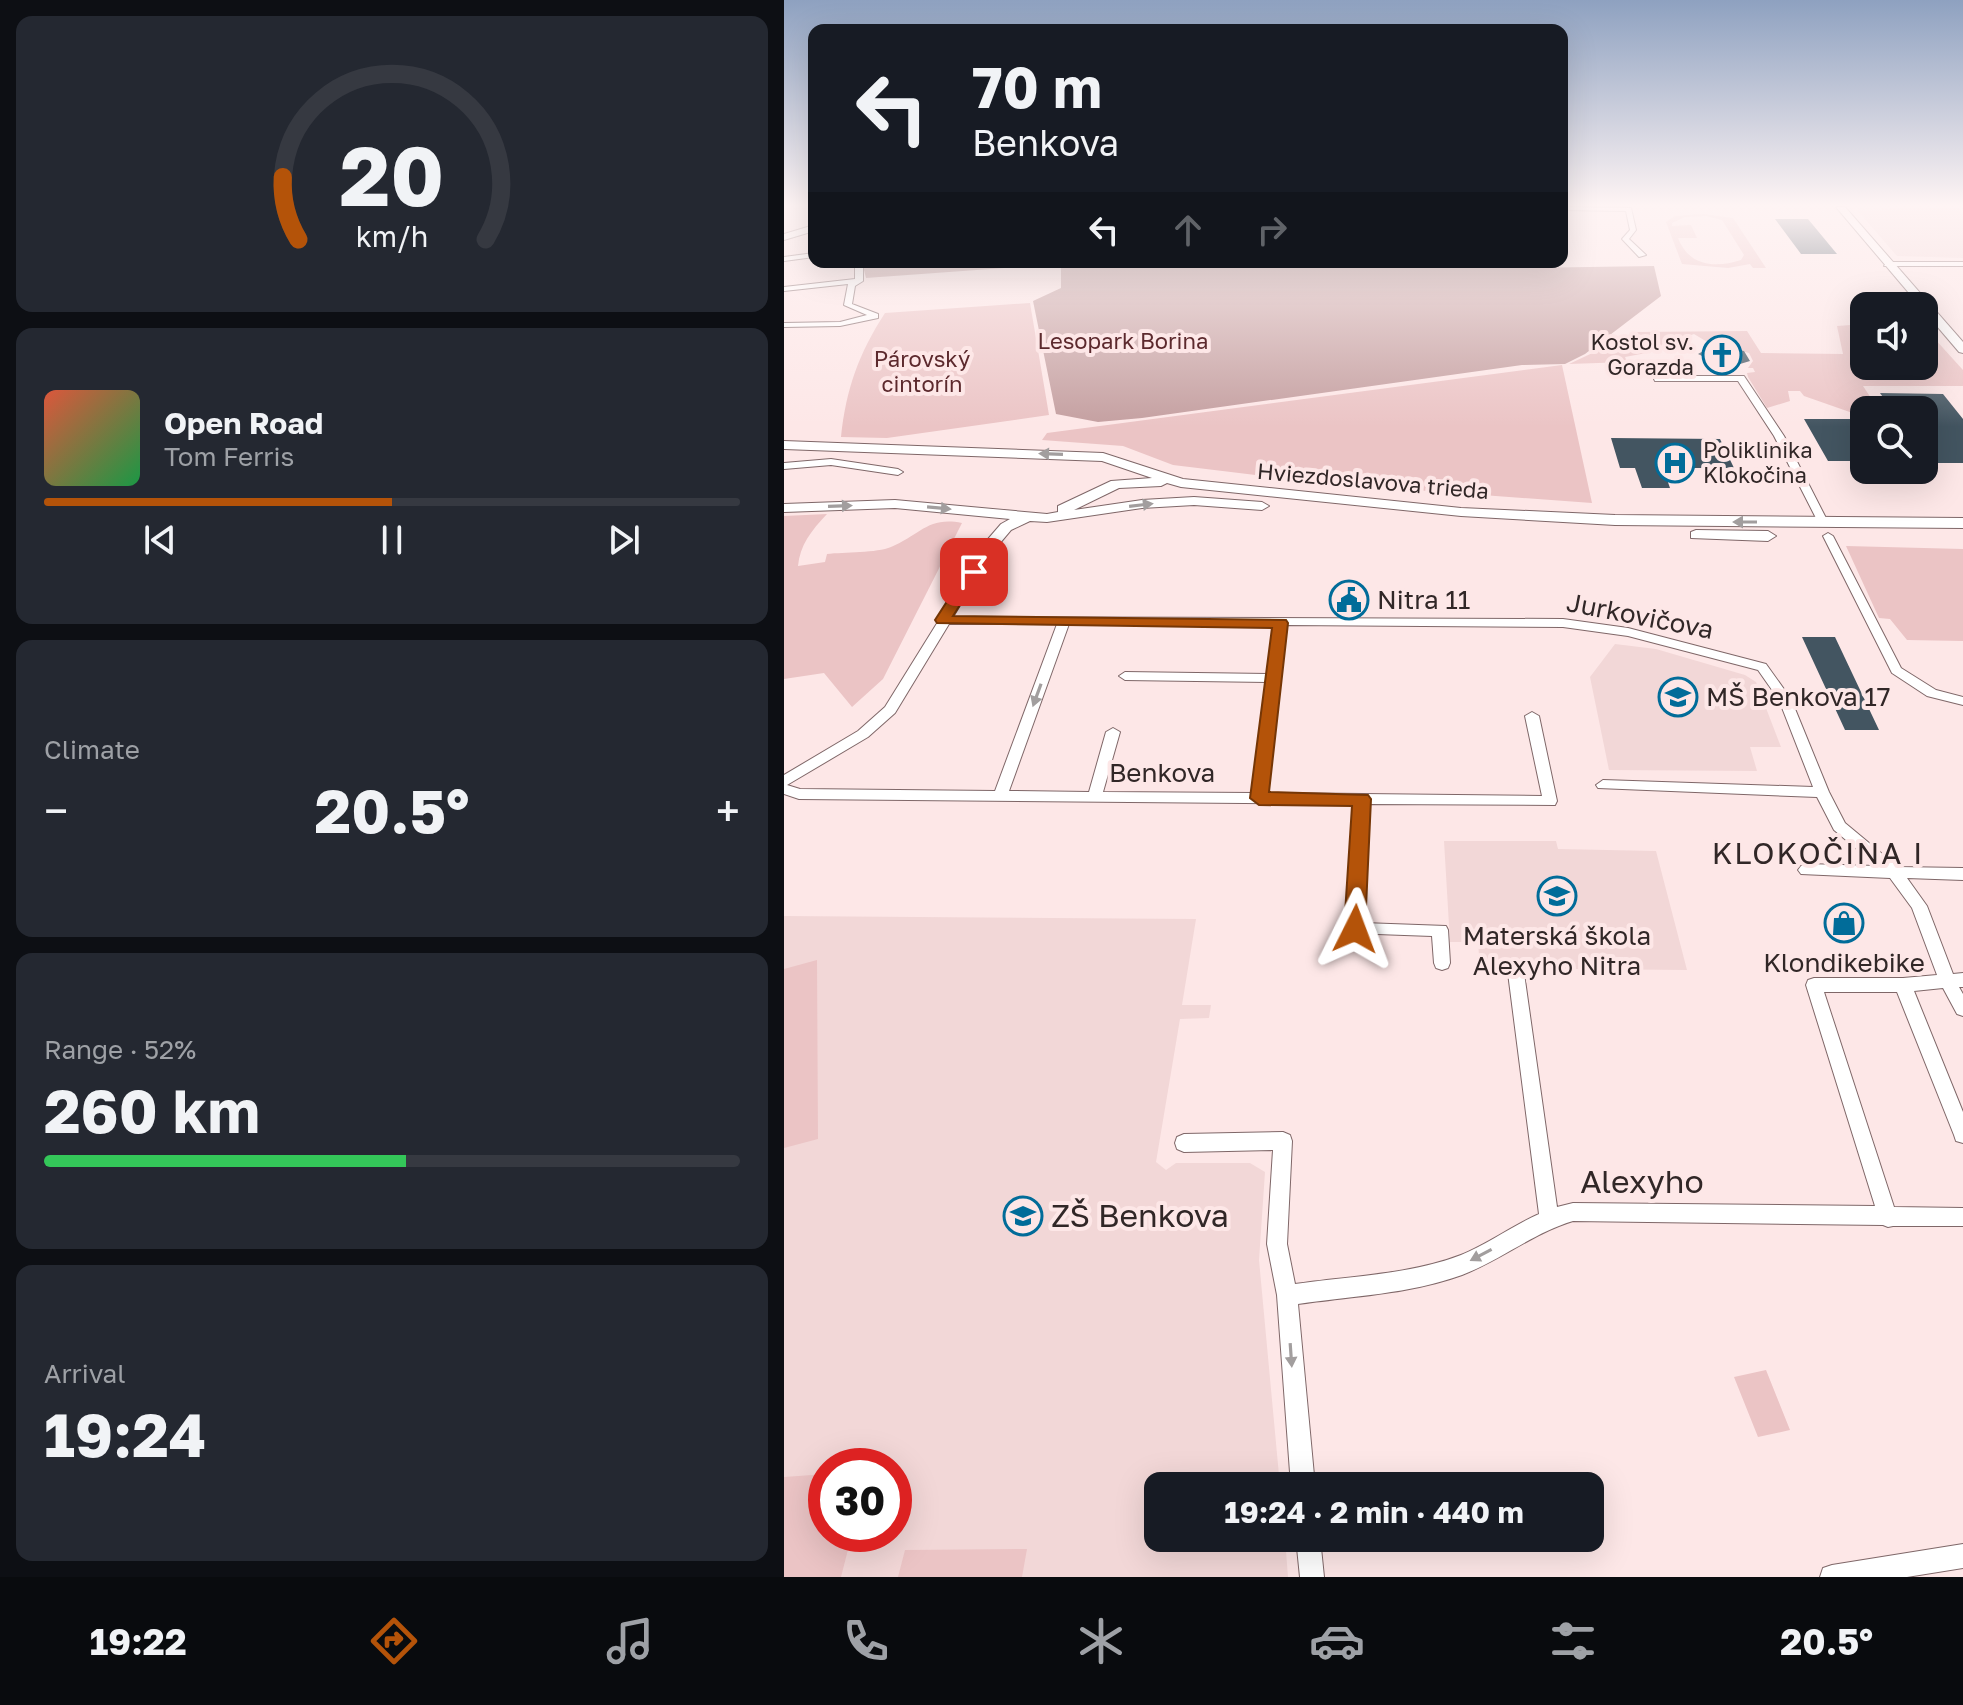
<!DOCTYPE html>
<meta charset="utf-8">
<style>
:root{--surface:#171b24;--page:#242831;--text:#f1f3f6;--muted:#9ea1a6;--line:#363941;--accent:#b45309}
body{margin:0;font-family:"Golos Text",sans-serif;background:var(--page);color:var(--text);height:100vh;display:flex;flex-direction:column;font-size:30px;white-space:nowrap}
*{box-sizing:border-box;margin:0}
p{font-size:26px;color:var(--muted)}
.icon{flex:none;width:44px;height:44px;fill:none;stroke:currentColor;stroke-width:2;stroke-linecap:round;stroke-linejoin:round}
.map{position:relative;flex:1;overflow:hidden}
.drawer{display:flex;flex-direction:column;gap:16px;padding:16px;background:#0d0f14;width:784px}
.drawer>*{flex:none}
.top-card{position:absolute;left:24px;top:24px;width:760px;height:244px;border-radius:16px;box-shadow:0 8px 32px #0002;background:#171b24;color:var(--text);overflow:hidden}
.controls{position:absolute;left:1066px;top:292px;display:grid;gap:16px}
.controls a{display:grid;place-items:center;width:88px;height:88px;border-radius:16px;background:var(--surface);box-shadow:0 8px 32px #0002;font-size:40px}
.speed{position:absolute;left:24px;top:1448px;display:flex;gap:16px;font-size:40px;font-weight:700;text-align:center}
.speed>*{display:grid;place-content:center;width:104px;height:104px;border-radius:50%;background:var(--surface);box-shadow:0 8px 32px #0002;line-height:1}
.speed .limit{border:12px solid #d22;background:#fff;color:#111}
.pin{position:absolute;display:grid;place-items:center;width:68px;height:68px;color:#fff;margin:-34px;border-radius:16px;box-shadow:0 4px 12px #0006}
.me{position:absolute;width:88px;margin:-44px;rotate:3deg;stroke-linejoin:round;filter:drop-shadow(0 0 6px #0008)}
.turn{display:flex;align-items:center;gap:28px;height:168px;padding:0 32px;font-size:36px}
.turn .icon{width:104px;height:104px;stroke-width:2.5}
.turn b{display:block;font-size:56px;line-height:68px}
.lanes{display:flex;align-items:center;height:76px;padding:0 32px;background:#0003;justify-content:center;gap:40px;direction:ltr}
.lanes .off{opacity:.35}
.big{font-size:60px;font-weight:700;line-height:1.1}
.drawer .widget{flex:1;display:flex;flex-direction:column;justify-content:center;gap:12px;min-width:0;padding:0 28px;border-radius:16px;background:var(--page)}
.drawer .dial{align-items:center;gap:0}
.dial svg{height:208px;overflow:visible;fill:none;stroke:var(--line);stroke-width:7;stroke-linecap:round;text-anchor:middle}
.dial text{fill:var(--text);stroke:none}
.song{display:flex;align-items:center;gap:24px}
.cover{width:96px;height:96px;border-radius:12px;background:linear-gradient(135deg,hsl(10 70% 55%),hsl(140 70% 35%))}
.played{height:8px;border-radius:4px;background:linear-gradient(90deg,var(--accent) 50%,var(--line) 50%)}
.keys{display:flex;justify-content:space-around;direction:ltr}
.heat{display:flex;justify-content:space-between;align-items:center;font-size:44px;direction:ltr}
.charge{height:12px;border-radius:6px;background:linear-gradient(90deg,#34c759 52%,var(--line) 0)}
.trip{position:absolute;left:360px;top:1472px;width:460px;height:80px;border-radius:16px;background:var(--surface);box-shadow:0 8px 32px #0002;font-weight:700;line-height:80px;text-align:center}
.dock{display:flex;height:128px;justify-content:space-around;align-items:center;background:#090b0e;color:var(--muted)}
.dock .icon{width:56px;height:56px}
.dock .current{color:var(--accent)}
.dock b{font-size:36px;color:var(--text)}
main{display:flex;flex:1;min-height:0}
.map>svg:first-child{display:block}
</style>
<main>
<section class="drawer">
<div class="widget dial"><svg viewBox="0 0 100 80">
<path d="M14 69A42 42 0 1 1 86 69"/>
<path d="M14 69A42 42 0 0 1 8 45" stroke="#b45309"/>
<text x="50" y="56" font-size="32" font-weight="700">20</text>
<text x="50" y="72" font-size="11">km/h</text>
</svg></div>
<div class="widget">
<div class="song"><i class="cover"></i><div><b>Open Road</b><p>Tom Ferris</p></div></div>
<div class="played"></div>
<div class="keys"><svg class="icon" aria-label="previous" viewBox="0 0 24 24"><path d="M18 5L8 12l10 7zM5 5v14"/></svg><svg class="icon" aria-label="pause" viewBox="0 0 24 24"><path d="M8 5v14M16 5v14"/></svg><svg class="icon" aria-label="next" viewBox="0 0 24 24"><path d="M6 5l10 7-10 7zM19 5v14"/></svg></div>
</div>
<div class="widget"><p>Climate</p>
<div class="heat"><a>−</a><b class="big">20.5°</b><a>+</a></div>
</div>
<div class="widget"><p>Range · 52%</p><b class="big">260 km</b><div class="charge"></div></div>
<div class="widget"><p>Arrival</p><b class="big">19:24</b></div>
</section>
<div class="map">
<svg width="1179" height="1577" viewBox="0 0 1179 1577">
<rect width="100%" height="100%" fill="#fde7e7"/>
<!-- built -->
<path fill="#f2d7d7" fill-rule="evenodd" d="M1174 207 1179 212V258L1113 256 1073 210Z
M831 644 872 649 961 675 972 682 997 747H966L973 771 825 770 806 677Z
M660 841H772L774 849 872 851 903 970 696 968 694 942H666Z
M0 916 412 919 398 1005H427L425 1018 396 1019 372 1162 382 1170 392 1163H466L481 1172 475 1260 496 1486H374V1538H501L504 1577H0ZM42 1466H110V1534H42Z"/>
<!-- green -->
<path fill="#ebc4c5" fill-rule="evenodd" d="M919 214 949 218 982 268H969L966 264 944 268 898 264 882 222 891 216ZM922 216 938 220 960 255 957 260C930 269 904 265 894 238H913L907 225 888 226V223L901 217Z
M246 303 265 415 103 438 57 437C62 389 75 353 101 313Z
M1080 324V366H1140V327L1179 370V386H1079L1095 410H1080V417L1020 396 1016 391H1004L1006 401 983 408 964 377 963 373 971 372 969 368H964L969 361 965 353 925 343 910 334 894 340 888 348 841 357 843 362 785 364 853 332 963 331 977 353 1059 354 1053 326Z
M778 365 808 503 536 483 389 465 339 446 258 440 263 433Z
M43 514C27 531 16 545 14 566L41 562 43 554C60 552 93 553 107 547 136 535 144 516 178 523L99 679 68 707 40 673 0 679V516Z
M1062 546 1179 549V641L1123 640 1106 619 1095 618Z
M33 960 34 1139 0 1148V969Z
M982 1370 1006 1430 974 1437 950 1377Z
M42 1474V1534H68L57 1577H0V1477Z
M243 1549 238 1577H114L121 1550Z"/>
<!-- forest -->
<path fill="#c49fa0" d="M78 262H720L737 268 870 266 877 296 801 354 781 364 738 365 358 418 314 422 272 414 249 301 277 288V264L82 278Z"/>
<!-- building -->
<path fill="#435561" d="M991 219H1024L1053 254H1017Z
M930 345 960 351 966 361 956 364H935L914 354Z
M1096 393 1159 394 1179 419V463H1146L1140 455V410H1108Z
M1020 419H1080V461H1044Z
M827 438 936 439 950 468H879L886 488H858L851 468H836Z
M1018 637H1051L1095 730H1061Z"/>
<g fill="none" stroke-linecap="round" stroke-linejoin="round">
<!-- street casing -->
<g stroke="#7f6768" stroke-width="2">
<path id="street" d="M778 207 847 208 852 230 845 239 862 255 855 257 838 239 846 230 842 211 778 210Z
M30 253V257L0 261V257Z
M71 262H79V281L71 286 68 304 94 314V318L56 326 0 327V323L56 322 83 315 60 305 64 284 0 291V287L71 279Z
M1103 262H1179V266H1100Z
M874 376H960L1000 436 1044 522 1043 524 1039 525 1034 522 990 436 954 381H871L870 379Z
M47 459 114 469 119 472 114 475 47 465 0 469V463Z
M1044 533 1049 536 1117 668 1152 690 1179 697V705L1143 696 1108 673 1039 536Z
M206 543 211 546 169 617 779 619 844 628 982 664 1007 699 1045 792 1061 823 1114 867 1179 868V880L1123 878 1143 906 1169 974 1179 973V987H1175L1179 994V1016L1173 1014 1159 988 1130 991 1179 1112V1143L1172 1141 1170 1135 1113 992H1040L1110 1207 1179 1208V1226H1109L1104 1227 1099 1225 789 1221C749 1233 717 1260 678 1275 626 1294 568 1296 514 1304L531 1486H507L493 1295 483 1244 489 1150 400 1152 393 1149 391 1143 393 1137 400 1134 499 1132 506 1135 508 1141 503 1244 511 1284C565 1276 625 1275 677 1255 704 1244 728 1226 755 1214L724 973 726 968 732 966 738 968 740 973 773 1207 789 1203 1091 1206 1022 985 1024 980 1030 978H1119L1153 975 1128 908 1106 878 1017 874 1014 870 1017 866 1022 864 1093 866 1050 830 1033 797 814 788 812 785 819 780 1029 787 995 700 974 670 844 636 779 627 503 625 483 793 758 796 741 716 748 712 755 716 773 801 771 805 585 804 579 923 662 926 664 930 666 963 664 968 658 970 652 968 650 963 648 936 565 933 563 929 571 804 15 799 0 794V775L74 731 101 707 201 546ZM165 624H273L211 791 16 789 3 785 84 737 111 713ZM285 624 491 625 484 674 341 672 335 676 341 680 483 682 469 793 319 792 336 732 329 728 322 732 305 792 225 791Z
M512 1538H536L540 1577H516Z
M1179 1544V1568L1123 1577H1036L1039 1568 1048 1565Z"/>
</g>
<!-- secondary casing -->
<g stroke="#7f6768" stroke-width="2">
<path id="secondary" d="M1052 207H1061L1179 342V353L1175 352 1140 311V306H1136Z
M30 225V231L0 240V234Z
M0 441 319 453 399 479 677 508 831 515 1179 518V528L831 525 677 516 397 487 383 483 377 486 335 488 290 510 358 500 410 497 478 502 485 506 478 510 410 505 358 508 263 522 246 521 227 530 211 549 206 551 198 546 217 524 226 519 111 508 0 512V504L111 500 263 514 274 512V506L327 481 368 478 318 461 0 449Z
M912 530 984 531 992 536 984 541 907 538V532Z"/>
</g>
<!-- street -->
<use href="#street" fill="#fff" fill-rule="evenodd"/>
<!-- secondary -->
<use href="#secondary" fill="#fff" fill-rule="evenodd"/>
</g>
<!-- one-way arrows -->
<defs><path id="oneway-solid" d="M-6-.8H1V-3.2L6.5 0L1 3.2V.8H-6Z" transform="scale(2)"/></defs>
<g fill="#a29e9e">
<use href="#oneway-solid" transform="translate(267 454) rotate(-178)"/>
<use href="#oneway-solid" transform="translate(357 505) rotate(-7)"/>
<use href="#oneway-solid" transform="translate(56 506) rotate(-2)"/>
<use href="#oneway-solid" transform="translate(155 508) rotate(5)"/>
<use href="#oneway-solid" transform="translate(961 522) rotate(-180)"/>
<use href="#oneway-solid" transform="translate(253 695) rotate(110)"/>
<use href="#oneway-solid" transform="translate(697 1255) rotate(152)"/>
<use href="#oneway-solid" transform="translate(507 1355) rotate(86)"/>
</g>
<!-- sky -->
<linearGradient id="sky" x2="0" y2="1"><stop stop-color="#8ea1c0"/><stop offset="0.48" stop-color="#fef4f4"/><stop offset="1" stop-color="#fef4f4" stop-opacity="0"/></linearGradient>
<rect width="1179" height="427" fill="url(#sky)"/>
<!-- route -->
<path fill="#b45309" stroke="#753606" stroke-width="2" d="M190 567 197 572 169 616 502 620 504 623 485 792 584 795 587 799 581 929 578 935H563L560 929 568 806 475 805 466 798 488 628 153 623 151 620 182 572Z"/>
<!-- icons -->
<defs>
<g id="church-ring" transform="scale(2)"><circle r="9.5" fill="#fde7e7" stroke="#016c99" stroke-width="1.5"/><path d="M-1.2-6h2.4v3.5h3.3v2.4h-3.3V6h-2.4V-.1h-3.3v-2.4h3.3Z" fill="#016c99"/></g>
<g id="hospital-ring" transform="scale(2)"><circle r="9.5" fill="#fde7e7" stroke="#016c99" stroke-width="1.5"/><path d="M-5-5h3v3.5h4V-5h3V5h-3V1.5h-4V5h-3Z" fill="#016c99"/></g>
<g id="civic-ring" transform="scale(2)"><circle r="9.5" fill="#fde7e7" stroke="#016c99" stroke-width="1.5"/><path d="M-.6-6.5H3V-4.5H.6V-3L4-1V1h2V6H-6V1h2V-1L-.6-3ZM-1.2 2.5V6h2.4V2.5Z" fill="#016c99"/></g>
<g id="school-ring" transform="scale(2)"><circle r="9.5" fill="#fde7e7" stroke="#016c99" stroke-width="1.5"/><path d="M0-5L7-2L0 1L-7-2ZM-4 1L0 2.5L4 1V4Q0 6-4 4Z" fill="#016c99"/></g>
<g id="shop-ring" transform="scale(2)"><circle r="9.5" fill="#fde7e7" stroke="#016c99" stroke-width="1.5"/><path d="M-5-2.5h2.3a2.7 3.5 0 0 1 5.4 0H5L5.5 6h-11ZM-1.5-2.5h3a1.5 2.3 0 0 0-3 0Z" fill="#016c99"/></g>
</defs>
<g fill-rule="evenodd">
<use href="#church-ring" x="938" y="355"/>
<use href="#hospital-ring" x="891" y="463"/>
<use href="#civic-ring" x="565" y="600"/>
<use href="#school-ring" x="894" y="697"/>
<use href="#school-ring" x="773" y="896"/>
<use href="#shop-ring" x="1060" y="923"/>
<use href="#school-ring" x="239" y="1216"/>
</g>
<g text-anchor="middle" stroke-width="8" stroke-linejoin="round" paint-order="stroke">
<!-- far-park labels -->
<g font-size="22" fill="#5c292d" stroke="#fde7e7">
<text x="339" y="349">Lesopark Borina</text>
<text x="138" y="367">Párovský<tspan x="138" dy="25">cintorín</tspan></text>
</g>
<!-- far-poi labels -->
<g font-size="22" fill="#312727" stroke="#fde7e7" text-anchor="end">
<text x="910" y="350">Kostol sv.<tspan x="910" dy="25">Gorazda</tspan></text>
<text x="919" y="458" text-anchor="start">Poliklinika<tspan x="919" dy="25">Klokočina</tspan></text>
</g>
<!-- far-street labels -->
<g font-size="22" fill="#312727" stroke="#fde7e7">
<text transform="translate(589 481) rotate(5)" y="8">Hviezdoslavova trieda</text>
</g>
<!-- poi labels -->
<g font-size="26" fill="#312727" stroke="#fde7e7" text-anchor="start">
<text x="593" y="609">Nitra 11</text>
<text x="922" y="706">MŠ Benkova 17</text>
<text x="773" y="945" text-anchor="middle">Materská škola<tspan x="773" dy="30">Alexyho Nitra</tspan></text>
<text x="1060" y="972" text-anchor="middle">Klondikebike</text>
</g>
<!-- street labels -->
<g font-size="26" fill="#312727" stroke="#fde7e7">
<text transform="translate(856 616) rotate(11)" y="9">Jurkovičova</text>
<text x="378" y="782">Benkova</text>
</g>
<!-- quarter labels -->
<g font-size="30" letter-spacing="2" fill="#312727" stroke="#fde7e7">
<text x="1034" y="864">KLOKOČINA I</text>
</g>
<!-- near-street labels -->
<g font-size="32" fill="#312727" stroke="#fde7e7">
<text x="858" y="1193">Alexyho</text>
</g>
<!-- near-poi labels -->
<g font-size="32" fill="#312727" stroke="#fde7e7" text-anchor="start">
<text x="267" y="1227">ZŠ Benkova</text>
</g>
</g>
</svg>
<div class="controls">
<a><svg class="icon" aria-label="sound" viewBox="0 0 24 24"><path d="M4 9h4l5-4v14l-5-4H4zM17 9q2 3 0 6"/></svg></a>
<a><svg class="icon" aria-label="search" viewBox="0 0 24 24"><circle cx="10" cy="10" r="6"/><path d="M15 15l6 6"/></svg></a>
</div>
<div class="speed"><div class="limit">30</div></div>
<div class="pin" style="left:190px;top:572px;background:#d93025"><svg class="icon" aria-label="arrive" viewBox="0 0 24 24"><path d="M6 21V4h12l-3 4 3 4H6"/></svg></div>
<svg class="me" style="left:571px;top:929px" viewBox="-20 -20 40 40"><path d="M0-17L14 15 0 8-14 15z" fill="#b45309" stroke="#fff" stroke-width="4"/></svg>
<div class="trip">19:24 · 2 min · 440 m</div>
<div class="top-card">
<div class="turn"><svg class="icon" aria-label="left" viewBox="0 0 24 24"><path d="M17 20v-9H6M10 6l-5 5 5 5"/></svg><div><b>70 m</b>Benkova</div></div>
<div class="lanes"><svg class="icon" aria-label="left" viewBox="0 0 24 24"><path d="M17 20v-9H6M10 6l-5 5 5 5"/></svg><svg class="icon off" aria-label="ahead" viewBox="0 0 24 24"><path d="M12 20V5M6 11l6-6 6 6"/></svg><svg class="icon off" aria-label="right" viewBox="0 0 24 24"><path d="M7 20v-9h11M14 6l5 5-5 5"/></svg></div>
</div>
</div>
</main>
<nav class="dock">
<b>19:22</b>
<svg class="icon current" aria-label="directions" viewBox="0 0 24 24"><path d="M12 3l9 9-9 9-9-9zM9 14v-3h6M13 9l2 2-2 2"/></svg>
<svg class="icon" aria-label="music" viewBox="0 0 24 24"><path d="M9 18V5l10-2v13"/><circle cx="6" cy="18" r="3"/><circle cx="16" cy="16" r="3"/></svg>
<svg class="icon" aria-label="phone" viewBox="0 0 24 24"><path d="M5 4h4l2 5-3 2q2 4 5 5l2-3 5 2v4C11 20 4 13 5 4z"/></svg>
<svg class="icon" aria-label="climate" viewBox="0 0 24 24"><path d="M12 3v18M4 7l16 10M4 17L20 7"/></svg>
<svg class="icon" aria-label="car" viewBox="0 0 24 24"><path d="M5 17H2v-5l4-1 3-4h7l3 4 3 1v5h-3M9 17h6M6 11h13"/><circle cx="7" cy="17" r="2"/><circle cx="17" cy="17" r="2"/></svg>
<svg class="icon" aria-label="filters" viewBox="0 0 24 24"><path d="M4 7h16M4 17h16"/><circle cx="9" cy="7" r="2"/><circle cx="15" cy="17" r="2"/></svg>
<b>20.5°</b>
</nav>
